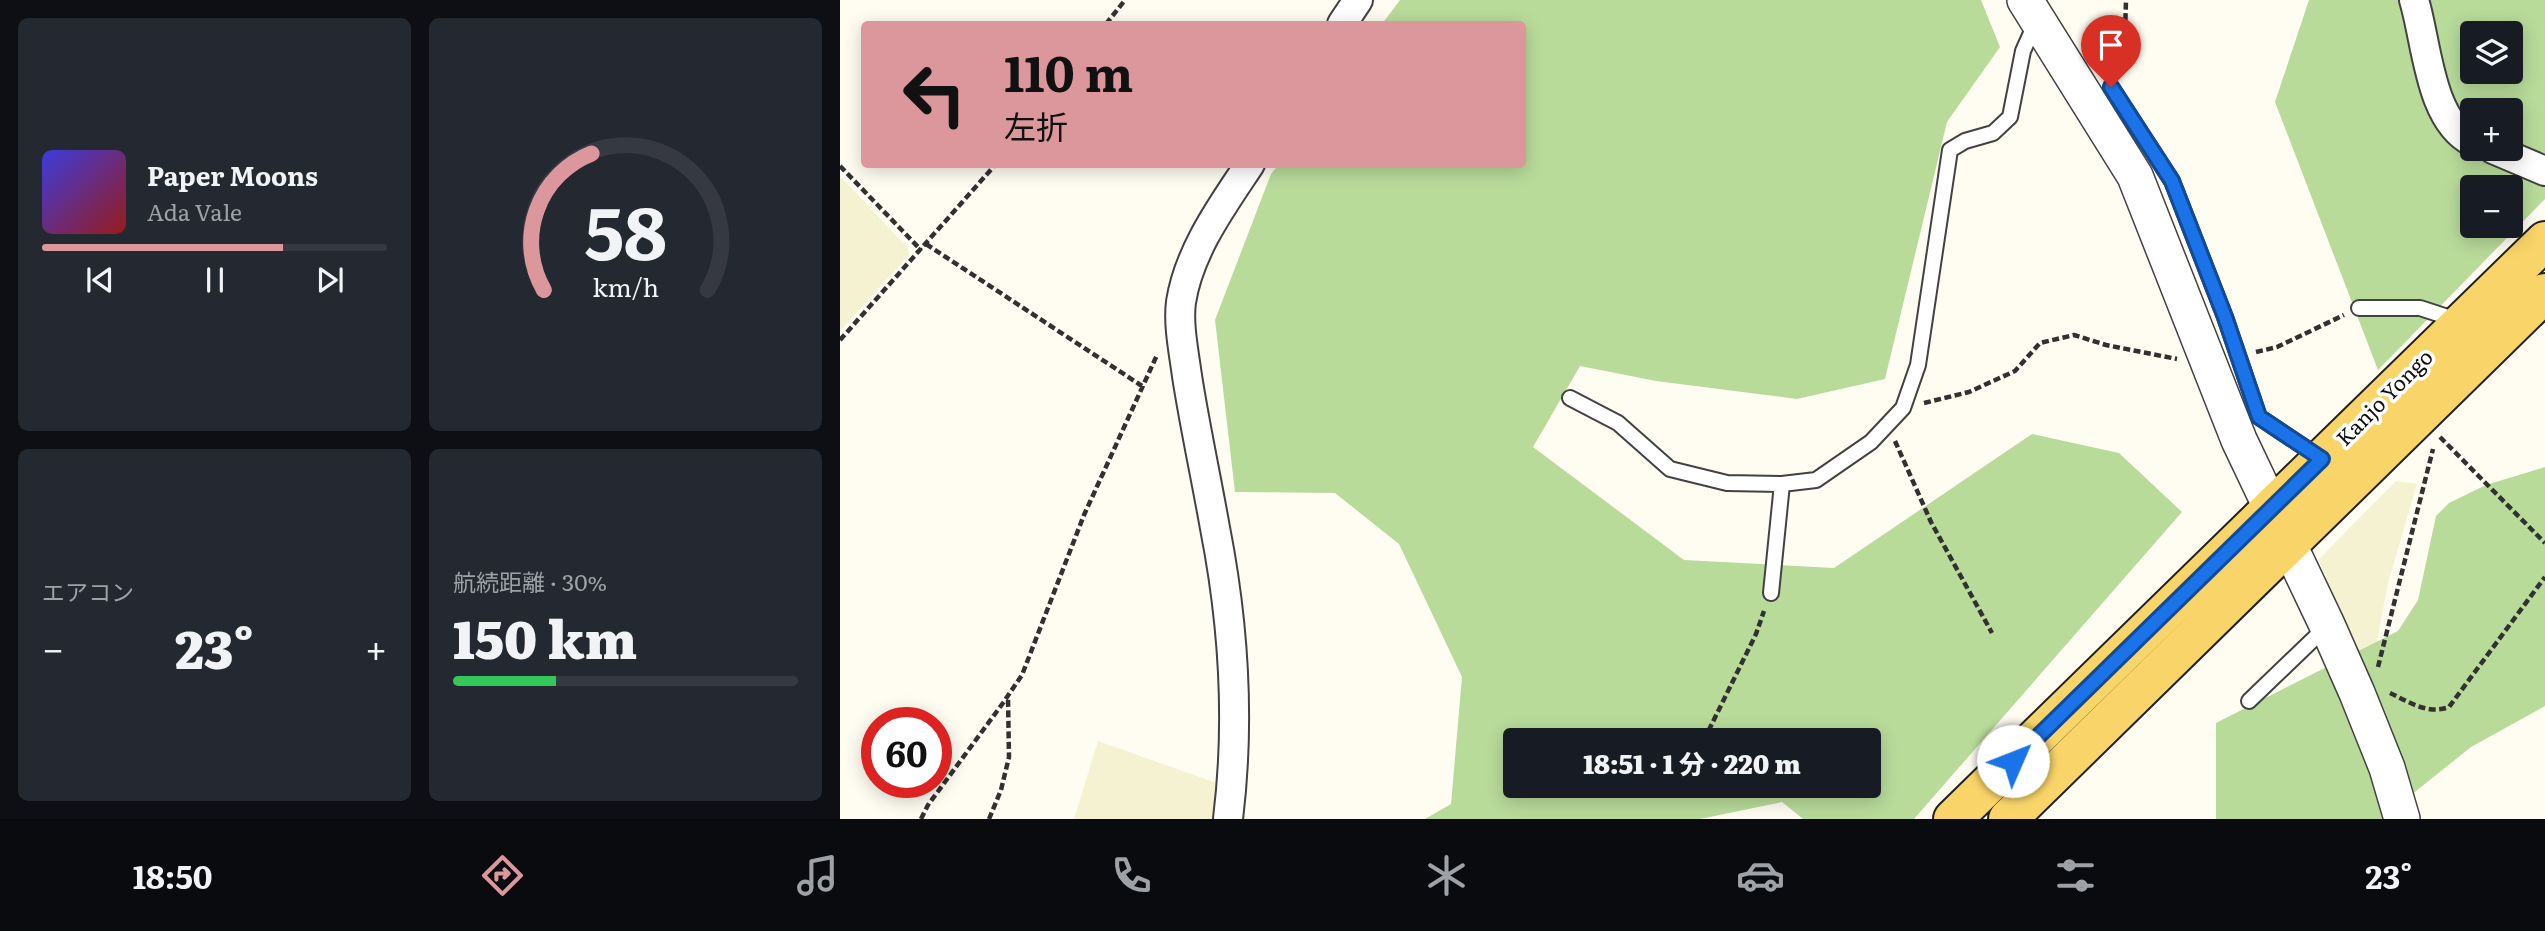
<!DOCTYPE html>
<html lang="ja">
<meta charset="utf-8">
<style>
:root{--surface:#171b24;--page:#242831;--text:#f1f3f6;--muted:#9ea1a6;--line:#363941;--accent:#db979c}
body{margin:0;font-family:Literata,"Noto Sans JP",serif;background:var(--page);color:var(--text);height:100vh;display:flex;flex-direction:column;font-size:26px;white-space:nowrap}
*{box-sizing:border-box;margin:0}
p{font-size:23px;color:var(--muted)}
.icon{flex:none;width:38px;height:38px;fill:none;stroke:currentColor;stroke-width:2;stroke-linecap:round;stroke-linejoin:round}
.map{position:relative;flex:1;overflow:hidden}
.drawer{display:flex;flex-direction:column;gap:18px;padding:18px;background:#0d0f14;width:840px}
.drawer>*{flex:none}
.banner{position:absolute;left:21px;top:21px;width:665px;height:147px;border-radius:7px;box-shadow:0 4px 18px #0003;background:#db979c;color:#111;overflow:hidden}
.controls{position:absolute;left:1620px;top:21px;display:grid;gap:14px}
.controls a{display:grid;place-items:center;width:63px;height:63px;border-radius:7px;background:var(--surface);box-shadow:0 4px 18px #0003;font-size:35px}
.speed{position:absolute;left:21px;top:707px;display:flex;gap:14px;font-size:35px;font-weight:700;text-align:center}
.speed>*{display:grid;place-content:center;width:91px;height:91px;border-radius:50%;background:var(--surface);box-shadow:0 4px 18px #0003;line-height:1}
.speed .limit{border:10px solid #d22;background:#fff;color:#111}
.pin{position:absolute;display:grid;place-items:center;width:60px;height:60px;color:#fff;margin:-72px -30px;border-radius:50% 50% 50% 0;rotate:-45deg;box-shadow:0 0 7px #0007}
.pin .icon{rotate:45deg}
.me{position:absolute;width:77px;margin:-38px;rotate:46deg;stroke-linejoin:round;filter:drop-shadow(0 0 5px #0008)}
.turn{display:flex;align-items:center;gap:24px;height:147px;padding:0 28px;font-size:32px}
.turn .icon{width:91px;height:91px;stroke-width:2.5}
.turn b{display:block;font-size:49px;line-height:60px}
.big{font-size:52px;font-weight:800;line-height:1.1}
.drawer .widget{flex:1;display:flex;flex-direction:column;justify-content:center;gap:10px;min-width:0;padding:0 24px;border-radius:10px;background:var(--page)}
.drawer .dial{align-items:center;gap:0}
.dial svg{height:182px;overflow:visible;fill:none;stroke:var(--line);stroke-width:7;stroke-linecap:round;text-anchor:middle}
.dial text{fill:var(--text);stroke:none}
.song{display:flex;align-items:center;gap:21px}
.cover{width:84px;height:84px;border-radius:10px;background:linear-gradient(135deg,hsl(240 70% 55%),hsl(0 70% 35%))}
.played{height:7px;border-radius:4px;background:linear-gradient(90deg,var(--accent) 70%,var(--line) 70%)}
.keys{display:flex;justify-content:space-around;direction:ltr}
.heat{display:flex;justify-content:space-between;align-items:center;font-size:38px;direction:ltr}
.charge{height:10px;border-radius:5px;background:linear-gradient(90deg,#34c759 30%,var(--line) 0)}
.drawer .tiles{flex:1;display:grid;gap:18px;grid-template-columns:repeat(2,1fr)}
.trip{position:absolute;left:663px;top:728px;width:378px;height:70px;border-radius:7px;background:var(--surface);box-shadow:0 4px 18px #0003;font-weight:800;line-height:70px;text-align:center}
.menu{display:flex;height:112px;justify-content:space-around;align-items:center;background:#090b0e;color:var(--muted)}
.menu .icon{width:49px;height:49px}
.menu .on{color:var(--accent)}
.menu b{font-size:32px;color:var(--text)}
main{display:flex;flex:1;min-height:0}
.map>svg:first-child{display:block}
</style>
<main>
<section class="drawer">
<div class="tiles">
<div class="widget">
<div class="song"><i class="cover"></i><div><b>Paper Moons</b><p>Ada Vale</p></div></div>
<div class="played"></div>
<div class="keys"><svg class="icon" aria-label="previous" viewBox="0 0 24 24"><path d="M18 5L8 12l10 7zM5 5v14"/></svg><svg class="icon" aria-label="pause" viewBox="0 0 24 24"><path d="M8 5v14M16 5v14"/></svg><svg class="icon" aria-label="next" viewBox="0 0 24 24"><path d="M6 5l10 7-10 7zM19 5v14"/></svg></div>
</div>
<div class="widget dial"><svg viewBox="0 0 100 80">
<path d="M14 69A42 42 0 1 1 86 69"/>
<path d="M14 69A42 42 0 0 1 35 9" stroke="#db979c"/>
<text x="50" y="56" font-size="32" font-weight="700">58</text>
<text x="50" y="72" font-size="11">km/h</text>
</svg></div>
<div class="widget"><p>エアコン</p>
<div class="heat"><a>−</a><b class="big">23°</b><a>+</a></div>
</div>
<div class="widget"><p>航続距離 · 30%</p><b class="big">150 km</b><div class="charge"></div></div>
</div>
</section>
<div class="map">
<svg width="1705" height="819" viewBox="0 0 1705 819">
<rect width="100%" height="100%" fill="#fffcf2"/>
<!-- farmland -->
<path fill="#f5f2d1" d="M0 176 68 248 69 255 0 331Z
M1556 481 1577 484 1548 583 1531 674 1525 667 1483 579 1486 576 1478 560Z
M258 741 382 785 380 819H234Z"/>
<!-- forest -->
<path fill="#b8db9a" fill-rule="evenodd" d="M560 0H1141L1160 47 1107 122 1045 379 957 399 816 381 740 366 693 447 844 560 994 568 1192 434 1279 453 1342 512 1074 819H963L942 802 860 819H585L611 804 622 677 559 544 495 493 395 492 375 320 431 174 438 165 682 164V24H542ZM676 740H1029V786H676Z
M1469 0H1705V199L1538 370 1435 102ZM1633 33H1671V72H1633ZM1633 110H1671V149H1633ZM1633 187H1671V226H1633Z
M1705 467V706L1631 747 1541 819H1376V723L1558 631 1578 600 1596 516 1609 503 1646 485Z"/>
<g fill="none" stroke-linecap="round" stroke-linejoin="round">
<!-- service casing -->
<g stroke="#424242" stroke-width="18">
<path id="service" d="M1271 87 1332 181 1385 317 1419 417 1479 457
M1519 308H1580L1620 321
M730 398 778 423 830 469 887 483 942 484 976 480 1031 442 1063 408 1078 365 1110 150 1125 141 1153 133 1170 117 1183 51 1196 22
M931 593 942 484
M1409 701 1486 627"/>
</g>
<!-- minor casing -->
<g stroke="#424242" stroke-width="32">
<path id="minor" d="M1574 0C1587 42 1589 121 1633 142
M502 24 518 0
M1653 149 1705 171
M388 819C400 721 394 625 375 528 366 477 355 427 347 376 344 353 338 325 341 302 349 251 382 206 410 164"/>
</g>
<!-- tertiary casing -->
<g stroke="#424242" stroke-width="38">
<path id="tertiary" d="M1185 0 1295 176 1399 440 1487 625 1517 693 1547 768 1562 819"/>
</g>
<!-- primary casing -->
<g stroke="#202020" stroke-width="42">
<path id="primary" d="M1113 819 1705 241
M1168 819 1705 293"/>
</g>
<!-- path -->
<path stroke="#313131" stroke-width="4.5" stroke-dasharray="7 3.5" stroke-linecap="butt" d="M266 24 285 0
M1282 72 1284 69 1286 0
M0 166 81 250
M86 244 302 386
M0 340 156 164
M1416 352 1437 347 1504 315
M1084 403 1129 392 1175 371 1200 343 1234 335 1266 345 1337 359
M1600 437 1705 543
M1055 441 1091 522 1152 633
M1538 667 1593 449
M1550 693C1569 702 1588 715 1609 707L1705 577
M864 740 916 634 924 611
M81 819 88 805 163 703 182 675 244 515 317 355
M149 819 161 790 169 757 168 697"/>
<!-- service -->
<use href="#service" stroke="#fff" stroke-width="14"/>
<!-- minor -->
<use href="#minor" stroke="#fff" stroke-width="28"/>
<!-- tertiary -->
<use href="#tertiary" stroke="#fff" stroke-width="35"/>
<!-- primary -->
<use href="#primary" stroke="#f9d468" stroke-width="38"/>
</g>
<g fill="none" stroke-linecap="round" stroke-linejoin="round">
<!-- route casing -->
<g stroke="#114b97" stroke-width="18">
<path id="route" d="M1173 761 1482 459 1419 417 1385 317 1332 181 1271 87"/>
</g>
<!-- route -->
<use href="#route" stroke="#1a73e8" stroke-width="12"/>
</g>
<g text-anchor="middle" stroke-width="7" stroke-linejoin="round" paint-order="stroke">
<!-- street labels -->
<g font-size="21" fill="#0f0f0f" stroke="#fff">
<text transform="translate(1545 398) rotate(-45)" y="7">Kanjo Yongo</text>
</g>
</g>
</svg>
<div class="controls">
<a><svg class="icon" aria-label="layers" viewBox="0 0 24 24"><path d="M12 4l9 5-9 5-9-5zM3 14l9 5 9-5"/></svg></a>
<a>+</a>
<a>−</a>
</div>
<div class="speed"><div class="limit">60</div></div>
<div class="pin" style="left:1271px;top:87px;background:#d93025"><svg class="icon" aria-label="arrive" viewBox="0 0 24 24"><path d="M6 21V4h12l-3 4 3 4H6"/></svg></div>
<svg class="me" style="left:1173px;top:761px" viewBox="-20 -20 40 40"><circle r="19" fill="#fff"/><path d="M0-13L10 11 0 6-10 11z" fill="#1a73e8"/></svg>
<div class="trip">18:51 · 1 分 · 220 m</div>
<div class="banner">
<div class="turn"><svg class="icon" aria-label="left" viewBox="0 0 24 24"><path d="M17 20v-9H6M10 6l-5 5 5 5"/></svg><div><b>110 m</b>左折</div></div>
</div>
</div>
</main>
<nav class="menu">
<b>18:50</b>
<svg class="icon on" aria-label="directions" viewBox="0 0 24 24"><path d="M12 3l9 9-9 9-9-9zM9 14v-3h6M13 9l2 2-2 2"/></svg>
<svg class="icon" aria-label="music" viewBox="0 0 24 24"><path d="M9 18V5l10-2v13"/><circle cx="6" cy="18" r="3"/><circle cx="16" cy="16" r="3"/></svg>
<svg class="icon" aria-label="phone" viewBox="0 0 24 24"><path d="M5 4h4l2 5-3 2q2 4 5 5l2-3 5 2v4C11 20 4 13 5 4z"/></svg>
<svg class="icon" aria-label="climate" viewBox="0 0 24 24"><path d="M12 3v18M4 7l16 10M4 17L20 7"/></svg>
<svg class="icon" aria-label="car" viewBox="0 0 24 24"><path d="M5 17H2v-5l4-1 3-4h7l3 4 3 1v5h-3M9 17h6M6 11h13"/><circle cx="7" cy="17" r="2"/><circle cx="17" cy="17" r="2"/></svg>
<svg class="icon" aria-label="filters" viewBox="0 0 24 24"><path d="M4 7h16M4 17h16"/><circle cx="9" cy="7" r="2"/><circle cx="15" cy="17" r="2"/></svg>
<b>23°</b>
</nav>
